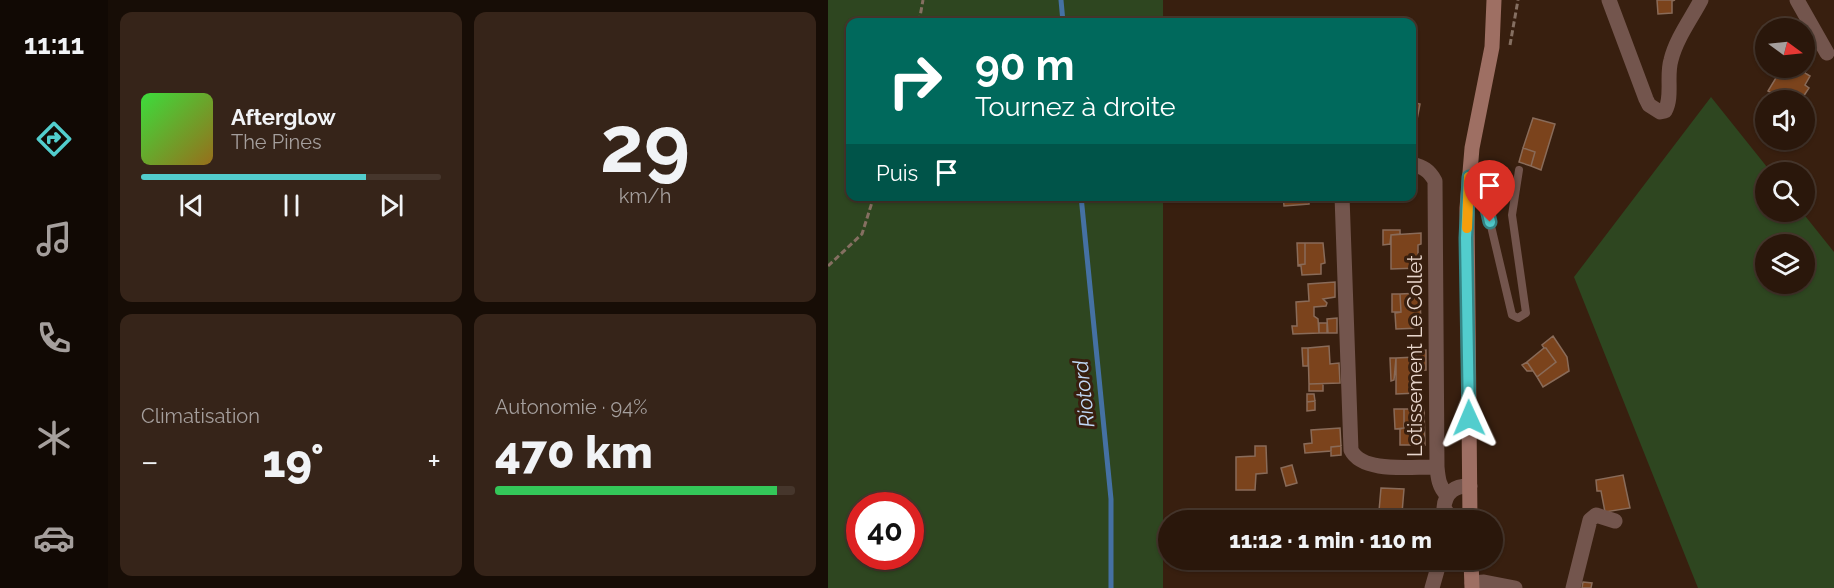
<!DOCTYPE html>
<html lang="fr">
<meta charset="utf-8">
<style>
:root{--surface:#2a170b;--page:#362419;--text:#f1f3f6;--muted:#a59f9d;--line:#46362c;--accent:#52cdcd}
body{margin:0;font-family:Raleway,sans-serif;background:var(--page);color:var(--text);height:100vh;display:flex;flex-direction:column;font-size:22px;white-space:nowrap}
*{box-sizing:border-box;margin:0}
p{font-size:20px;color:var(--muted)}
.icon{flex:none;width:33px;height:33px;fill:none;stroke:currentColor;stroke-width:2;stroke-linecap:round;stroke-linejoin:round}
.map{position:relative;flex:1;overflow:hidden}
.sheet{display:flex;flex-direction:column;gap:12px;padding:12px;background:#170d06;width:720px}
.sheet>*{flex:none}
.top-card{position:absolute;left:18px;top:18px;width:570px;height:183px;border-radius:12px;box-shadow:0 2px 4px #0004,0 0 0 2px var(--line);background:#00695c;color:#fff;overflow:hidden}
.needle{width:39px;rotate:105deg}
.buttons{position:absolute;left:927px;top:18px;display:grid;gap:12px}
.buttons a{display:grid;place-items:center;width:60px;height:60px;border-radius:50%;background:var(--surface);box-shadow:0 2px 4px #0004,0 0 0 2px var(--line);font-size:30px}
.speed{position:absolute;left:18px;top:492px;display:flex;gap:12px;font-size:30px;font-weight:700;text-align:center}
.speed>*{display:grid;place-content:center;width:78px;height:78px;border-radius:50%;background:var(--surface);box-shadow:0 2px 4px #0004,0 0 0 2px var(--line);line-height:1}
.speed .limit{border:9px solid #d22;background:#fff;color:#111}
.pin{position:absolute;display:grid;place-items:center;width:51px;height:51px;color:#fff;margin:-62px -26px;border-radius:50% 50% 50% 0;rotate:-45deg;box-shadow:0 0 6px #0007}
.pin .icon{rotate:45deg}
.me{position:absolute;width:66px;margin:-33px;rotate:359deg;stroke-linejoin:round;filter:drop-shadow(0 0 4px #0008)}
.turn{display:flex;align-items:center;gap:21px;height:126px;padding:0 30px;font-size:27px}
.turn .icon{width:78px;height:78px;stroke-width:2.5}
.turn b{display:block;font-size:42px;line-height:51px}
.then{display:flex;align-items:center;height:57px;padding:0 30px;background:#0003;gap:12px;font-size:22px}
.big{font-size:45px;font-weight:800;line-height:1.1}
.sheet .widget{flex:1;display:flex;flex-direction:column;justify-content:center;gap:9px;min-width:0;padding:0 21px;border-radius:12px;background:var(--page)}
.sheet .dial{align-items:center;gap:0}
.dial b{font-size:78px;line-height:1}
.song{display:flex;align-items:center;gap:18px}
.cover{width:72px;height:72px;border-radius:9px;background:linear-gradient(135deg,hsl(120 70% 55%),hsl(40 70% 35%))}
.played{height:6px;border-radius:3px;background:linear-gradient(90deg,var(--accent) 75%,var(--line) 75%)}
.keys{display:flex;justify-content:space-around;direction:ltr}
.heat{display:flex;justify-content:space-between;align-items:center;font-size:33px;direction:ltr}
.charge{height:9px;border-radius:4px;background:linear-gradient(90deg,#34c759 94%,var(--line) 0)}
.sheet .tiles{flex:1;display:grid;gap:12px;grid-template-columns:repeat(2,1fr)}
.trip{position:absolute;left:330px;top:510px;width:345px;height:60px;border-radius:30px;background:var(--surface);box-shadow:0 2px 4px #0004,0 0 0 2px var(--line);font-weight:800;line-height:60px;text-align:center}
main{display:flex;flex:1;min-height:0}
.menu{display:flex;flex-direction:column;width:108px;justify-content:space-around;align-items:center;background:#110904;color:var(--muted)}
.menu .icon{width:42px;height:42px}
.menu .on{color:var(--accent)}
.menu b{font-size:27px;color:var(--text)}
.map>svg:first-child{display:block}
</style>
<main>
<nav class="menu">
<b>11:11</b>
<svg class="icon on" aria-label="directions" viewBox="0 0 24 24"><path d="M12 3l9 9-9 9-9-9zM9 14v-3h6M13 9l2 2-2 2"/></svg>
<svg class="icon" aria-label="music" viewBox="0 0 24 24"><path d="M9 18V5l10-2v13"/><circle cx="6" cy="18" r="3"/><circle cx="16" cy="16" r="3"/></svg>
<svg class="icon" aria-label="phone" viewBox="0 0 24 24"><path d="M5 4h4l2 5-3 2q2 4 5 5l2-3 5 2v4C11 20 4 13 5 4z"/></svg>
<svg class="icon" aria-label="climate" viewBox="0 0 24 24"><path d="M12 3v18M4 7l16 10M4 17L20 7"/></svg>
<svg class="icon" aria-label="car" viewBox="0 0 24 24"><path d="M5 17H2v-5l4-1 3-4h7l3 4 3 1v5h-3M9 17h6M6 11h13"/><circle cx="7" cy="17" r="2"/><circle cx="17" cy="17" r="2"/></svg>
</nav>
<section class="sheet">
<div class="tiles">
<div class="widget">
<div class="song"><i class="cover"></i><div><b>Afterglow</b><p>The Pines</p></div></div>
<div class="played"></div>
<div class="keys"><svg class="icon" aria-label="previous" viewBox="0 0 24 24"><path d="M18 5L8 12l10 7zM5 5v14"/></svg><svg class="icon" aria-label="pause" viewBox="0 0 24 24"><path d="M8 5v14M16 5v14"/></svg><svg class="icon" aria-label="next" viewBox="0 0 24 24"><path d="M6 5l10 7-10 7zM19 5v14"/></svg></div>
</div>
<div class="widget dial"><b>29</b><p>km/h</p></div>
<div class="widget"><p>Climatisation</p>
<div class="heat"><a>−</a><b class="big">19°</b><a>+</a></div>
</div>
<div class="widget"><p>Autonomie · 94%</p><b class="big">470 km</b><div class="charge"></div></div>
</div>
</section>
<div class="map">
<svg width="1006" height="588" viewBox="0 0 1006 588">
<rect width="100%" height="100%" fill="#381f0f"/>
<!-- green -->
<path fill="#2e4620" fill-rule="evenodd" d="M0 0H335V22H22V196L335 197V588H0ZM32 506H82V556H32Z
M883 97 943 172H938V212H974L1006 252V588H870L746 277ZM938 244H976V284H938Z"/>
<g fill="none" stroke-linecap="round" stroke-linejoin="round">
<!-- stream -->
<path stroke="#4571a3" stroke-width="5" d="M233 0 235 22
M253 196 283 499V588"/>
</g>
<!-- building -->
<path fill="#7b431c" stroke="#896b59" stroke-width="1.5" d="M829 0H847L844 1V13L830 14Z
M976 37 989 40 977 73 982 76 977 85 981 88 975 97 970 95 966 100H955L940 91 954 68H976Z
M584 102 592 104 585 140H584Z
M705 118 727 124 713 170 703 166 707 152 695 148Z
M695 148 707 152 703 166 691 162Z
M455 196H481V204L456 206Z
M555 230H572V234L563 235 562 244 555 245Z
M593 233V244L590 245V268L563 269V235Z
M469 243H477V264L470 265Z
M477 243H495L497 263 493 264V274L474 275 473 266H470V265L477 264Z
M507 282V297L495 299 499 303 498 306 486 307V316L490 319 491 333 465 334 464 326H469L468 302 481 301 480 284Z
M592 293 593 328 568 329 567 313 573 312 572 294Z
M564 294H572L573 312H564Z
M509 318V333H500L499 319Z
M491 323H499V333H491Z
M725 336 739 357 741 371 715 387 709 377 728 362 718 348H716L714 345Z
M501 346 502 364 511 363 512 383 481 384 480 348Z
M474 348H480V366H475Z
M716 348H718L728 362 709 377 699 362Z
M598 350V370L590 371V393L568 394V358L588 357V351Z
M562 358H568L566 380 563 381Z
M699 362 705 371H699L694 365Z
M481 384H495V391H481Z
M479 394H486L487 401 479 402Z
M487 401V410L479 411V402Z
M566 409H576V428L567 429Z
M576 409H596L597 445H572V429L576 428Z
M512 428 513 446 503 447V451L477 453 476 444 484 443 483 430Z
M427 446H438L439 473 428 474 427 490H408V457L427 456Z
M513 446V455L503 456V447Z
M464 465 469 483 458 486 453 468Z
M795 475 802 508 777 512 773 491H769L768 480Z
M553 488 576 489 574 513 571 512 570 520H547V510L551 511Z
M755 582 764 583 763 588H754Z"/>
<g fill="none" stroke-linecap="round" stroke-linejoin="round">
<!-- path -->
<path stroke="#856f61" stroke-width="3" stroke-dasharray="6 3" stroke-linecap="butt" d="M91 22 95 0
M682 45 690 0
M0 266 34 234 46 196"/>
<!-- lane -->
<path stroke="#73554d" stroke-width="8" d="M641 177 649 178 654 188 684 315 690 318 698 313 684 215 691 170"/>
<!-- street -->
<path stroke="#73554d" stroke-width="15" d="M781 0 818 99 821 105 832 112 837 111C845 97 838 76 843 60 848 39 863 19 873 0
M969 0 999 53
M584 164C595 167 601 170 607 181L609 467C610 478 611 487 619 495
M514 196 523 450C535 474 585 466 609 467
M624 520 616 508C617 492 628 485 642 486
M644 583 656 582 687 588
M604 588 612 560
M745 588 762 520 768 515 787 521"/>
<!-- secondary -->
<path stroke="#9e6f63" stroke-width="15" d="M642 520 639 208 644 148 664 47 666 0
M643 560 644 588"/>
</g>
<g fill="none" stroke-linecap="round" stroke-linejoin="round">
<!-- route casing -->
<g stroke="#358585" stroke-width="15">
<path id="route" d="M641 418 638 238 641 177 649 178 654 188 662 222"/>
</g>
<!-- route -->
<use href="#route" stroke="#52cdcd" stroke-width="10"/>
<!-- slow -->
<path stroke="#f59e0b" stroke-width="10" d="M639 228 641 177 649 178"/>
</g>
<g text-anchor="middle" stroke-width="6" stroke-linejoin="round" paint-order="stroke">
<!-- street labels -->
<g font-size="20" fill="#e8d6cc" stroke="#381f0f">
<text transform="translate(587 356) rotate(-90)" y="7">Lotissement Le Collet</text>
</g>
<!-- water labels -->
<g font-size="21" font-style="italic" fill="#c1d9f7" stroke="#381f0f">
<text transform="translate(256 394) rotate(-96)" y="7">Riotord</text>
</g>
</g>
</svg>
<div class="buttons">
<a><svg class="needle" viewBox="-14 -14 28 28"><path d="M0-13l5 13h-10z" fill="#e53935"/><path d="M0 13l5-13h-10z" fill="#a59f9d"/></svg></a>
<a><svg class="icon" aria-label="sound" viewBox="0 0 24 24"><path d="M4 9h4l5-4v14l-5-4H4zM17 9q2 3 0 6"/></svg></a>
<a><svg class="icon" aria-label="search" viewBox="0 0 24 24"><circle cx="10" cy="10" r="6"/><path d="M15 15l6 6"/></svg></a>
<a><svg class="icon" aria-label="layers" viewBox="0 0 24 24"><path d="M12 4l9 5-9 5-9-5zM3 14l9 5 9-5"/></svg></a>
</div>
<div class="speed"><div class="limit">40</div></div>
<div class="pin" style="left:662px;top:222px;background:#d93025"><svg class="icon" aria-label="arrive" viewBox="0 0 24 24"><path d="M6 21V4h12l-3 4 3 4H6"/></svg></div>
<svg class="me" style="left:641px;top:418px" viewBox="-20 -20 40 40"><path d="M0-17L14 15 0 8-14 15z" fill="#52cdcd" stroke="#fff" stroke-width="4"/></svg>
<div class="trip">11:12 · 1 min · 110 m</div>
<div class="top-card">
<div class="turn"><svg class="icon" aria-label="right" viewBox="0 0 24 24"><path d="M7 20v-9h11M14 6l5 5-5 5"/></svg><div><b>90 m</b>Tournez à droite</div></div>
<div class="then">Puis<svg class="icon" aria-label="arrive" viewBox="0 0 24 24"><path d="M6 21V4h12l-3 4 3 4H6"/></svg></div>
</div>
</div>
</main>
